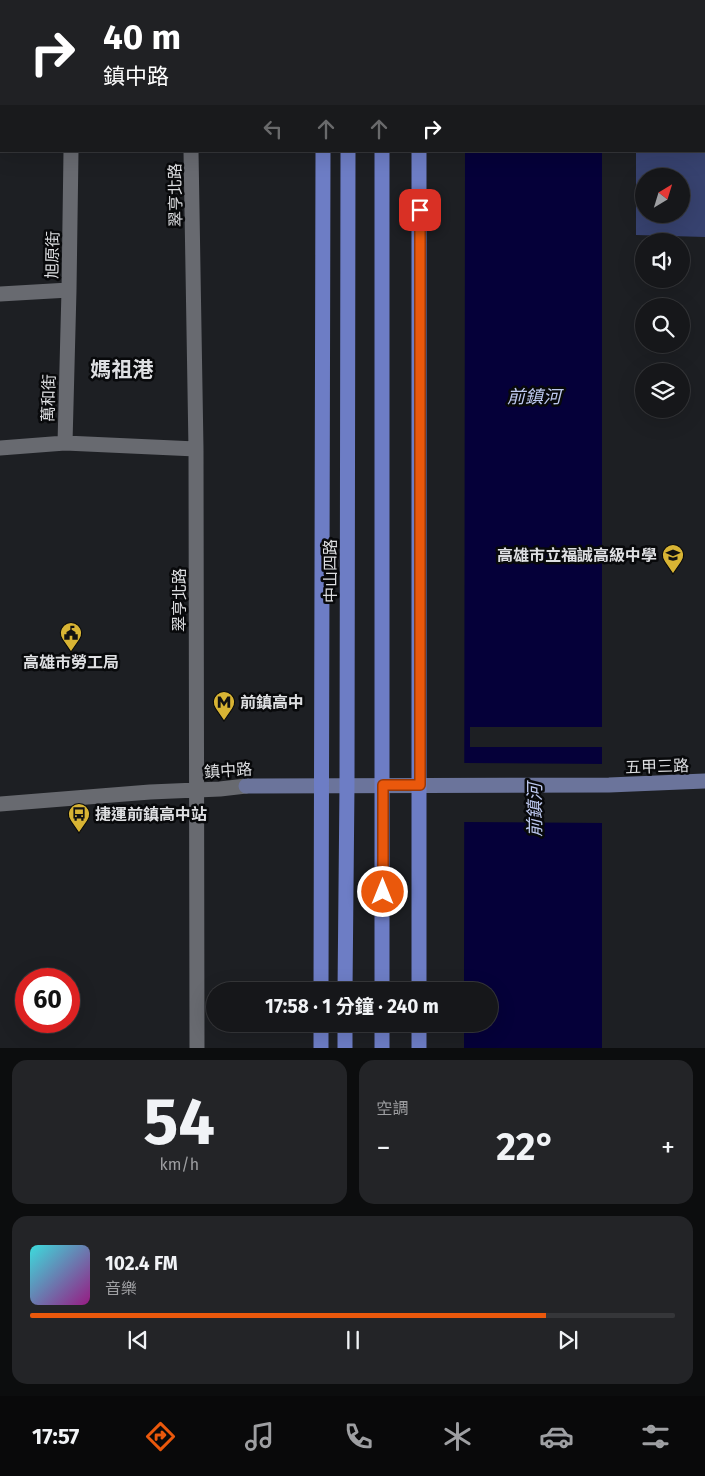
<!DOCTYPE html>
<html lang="zh-TW">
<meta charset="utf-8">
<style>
:root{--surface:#16171a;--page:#232427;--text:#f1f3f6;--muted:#9e9fa2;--line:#353639;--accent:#ea580c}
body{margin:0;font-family:"Fira Sans","Noto Sans TC",sans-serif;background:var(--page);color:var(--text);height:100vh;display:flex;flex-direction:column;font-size:19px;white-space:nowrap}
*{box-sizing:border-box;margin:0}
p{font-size:16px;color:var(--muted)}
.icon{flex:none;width:28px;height:28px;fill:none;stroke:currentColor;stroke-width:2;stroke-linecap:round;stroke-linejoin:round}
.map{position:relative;height:1048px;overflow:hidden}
.panel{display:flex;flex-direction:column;gap:12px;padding:12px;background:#0c0d0e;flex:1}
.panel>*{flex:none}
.guide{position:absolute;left:0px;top:0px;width:705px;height:152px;box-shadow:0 5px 20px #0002,0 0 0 1px var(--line);background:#202124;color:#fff;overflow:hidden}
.needle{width:32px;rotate:38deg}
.buttons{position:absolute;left:635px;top:168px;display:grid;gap:10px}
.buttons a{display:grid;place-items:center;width:55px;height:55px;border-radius:50%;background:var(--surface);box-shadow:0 5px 20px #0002,0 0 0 1px var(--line);font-size:25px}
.speed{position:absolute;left:15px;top:968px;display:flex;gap:10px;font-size:25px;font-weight:700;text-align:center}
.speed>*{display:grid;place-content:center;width:65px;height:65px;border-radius:50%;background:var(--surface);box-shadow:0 5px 20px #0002,0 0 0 1px var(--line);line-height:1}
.speed .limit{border:8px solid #d22;background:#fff;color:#111}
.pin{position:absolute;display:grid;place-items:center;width:42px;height:42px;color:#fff;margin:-21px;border-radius:10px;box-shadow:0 2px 8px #0006}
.me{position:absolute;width:55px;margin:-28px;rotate:0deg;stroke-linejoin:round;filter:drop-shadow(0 0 4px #0008)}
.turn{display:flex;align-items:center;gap:18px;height:105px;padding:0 20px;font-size:22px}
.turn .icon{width:65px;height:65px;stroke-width:2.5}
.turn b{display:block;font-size:35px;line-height:42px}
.lanes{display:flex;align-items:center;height:48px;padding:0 20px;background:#0003;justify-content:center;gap:25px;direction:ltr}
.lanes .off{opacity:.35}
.big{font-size:38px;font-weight:700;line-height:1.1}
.panel .widget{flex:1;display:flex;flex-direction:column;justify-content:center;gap:8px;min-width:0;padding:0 18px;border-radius:15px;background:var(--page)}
.panel .dial{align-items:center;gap:0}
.dial b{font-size:65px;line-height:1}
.song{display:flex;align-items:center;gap:15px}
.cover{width:60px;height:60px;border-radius:8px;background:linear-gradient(135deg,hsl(180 70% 55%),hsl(310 70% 35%))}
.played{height:5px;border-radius:2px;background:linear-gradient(90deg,var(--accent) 80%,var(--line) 80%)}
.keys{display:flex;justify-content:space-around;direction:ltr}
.heat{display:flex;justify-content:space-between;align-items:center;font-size:28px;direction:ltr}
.panel .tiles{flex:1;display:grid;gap:12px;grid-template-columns:1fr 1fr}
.widget:last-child{grid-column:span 2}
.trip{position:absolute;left:206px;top:982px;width:292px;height:50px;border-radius:25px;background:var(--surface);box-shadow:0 5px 20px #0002,0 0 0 1px var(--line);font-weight:700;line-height:50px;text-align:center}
.tab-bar{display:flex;height:80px;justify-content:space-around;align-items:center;background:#09090a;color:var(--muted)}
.tab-bar .icon{width:35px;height:35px}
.tab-bar .active{color:var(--accent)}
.tab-bar b{font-size:22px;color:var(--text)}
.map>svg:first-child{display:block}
</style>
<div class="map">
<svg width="705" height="1049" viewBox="0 0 705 1049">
<rect width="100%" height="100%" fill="#1d1f23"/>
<!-- green -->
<path fill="#37426f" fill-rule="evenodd" d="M636 0H705V237L636 235V151H704V1H636ZM644 176H681V214H644Z"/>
<!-- water -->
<path fill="#050039" d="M464 0H602V1H464Z
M465 151H602V1048L464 1049V1024H490V991H464Z"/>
<!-- pier -->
<path fill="#1d1f23" d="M470 727H605V747H470Z
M462 763 605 764V823L462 822Z"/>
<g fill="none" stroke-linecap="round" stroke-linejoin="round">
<!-- minor -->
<path stroke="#686a70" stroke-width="15" d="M189 0V1
M71 1V0
M0 126H1
M191 151 196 449 197 1049
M0 294 69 290
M65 443 69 290 71 151
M0 448 65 443 196 449
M0 804 150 792 220 789 246 786"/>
<!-- secondary -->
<path stroke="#6b749b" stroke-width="15" d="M246 786 609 785 705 781"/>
<!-- primary -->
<path stroke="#6d7dc5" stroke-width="15" d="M382 0V1
M419 0V1
M323 1V0
M349 1V0
M382 151V991
M321 991 323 151
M345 991 347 785 348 151
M419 991V151
M321 1049V1024
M345 1049V1024
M382 1049V1024
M419 1049V1024"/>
</g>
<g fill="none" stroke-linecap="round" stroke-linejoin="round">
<!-- route casing -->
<g stroke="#983908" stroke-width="12">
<path id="route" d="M383 892V785H420V210"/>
</g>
<!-- route -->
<use href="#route" stroke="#ea580c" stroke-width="9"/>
</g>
<!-- icons -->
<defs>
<g id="school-pin" transform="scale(1.125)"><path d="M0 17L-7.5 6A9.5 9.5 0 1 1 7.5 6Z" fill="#d8b434" stroke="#08090b"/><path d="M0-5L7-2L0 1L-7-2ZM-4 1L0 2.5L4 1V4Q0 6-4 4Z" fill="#111"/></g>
<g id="civic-pin" transform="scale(1.125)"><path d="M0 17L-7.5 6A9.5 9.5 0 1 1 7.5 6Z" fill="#d8b434" stroke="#08090b"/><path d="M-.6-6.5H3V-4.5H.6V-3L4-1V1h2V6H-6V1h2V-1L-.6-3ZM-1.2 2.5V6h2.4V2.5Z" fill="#111"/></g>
<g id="metro-pin" transform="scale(1.125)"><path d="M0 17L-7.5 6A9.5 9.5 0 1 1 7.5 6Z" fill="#d8b434" stroke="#08090b"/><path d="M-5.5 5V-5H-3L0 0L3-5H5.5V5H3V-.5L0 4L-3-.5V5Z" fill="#111"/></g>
<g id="bus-pin" transform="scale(1.125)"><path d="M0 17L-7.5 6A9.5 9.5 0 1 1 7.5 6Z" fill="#d8b434" stroke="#08090b"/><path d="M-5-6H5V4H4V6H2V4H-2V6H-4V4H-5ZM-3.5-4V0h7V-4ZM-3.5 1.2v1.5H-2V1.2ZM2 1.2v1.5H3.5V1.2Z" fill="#111"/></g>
</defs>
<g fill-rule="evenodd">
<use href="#school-pin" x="673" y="555"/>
<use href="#civic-pin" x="71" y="633"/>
<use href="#metro-pin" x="224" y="702"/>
<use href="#bus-pin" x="79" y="814"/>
</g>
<g text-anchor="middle" stroke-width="5" stroke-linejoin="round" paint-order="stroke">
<!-- street labels -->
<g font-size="16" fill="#dedfe2" stroke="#08090b">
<text transform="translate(175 195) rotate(-91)" y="6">翠亨北路</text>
<text transform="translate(52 255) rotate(-89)" y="6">旭原街</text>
<text transform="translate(48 398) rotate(-88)" y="6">萬和街</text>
<text transform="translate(330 571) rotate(-90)" y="6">中山四路</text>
<text transform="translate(179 600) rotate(-90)" y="6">翠亨北路</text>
<text transform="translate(657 766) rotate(-2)" y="6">五甲三路</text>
<text transform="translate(228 770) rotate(-4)" y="6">鎮中路</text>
</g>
<!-- poi labels -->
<g font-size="16" font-weight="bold" fill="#dedfe2" stroke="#08090b" text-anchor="start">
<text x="657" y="561" text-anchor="end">高雄市立福誠高級中學</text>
<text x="71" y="668" text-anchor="middle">高雄市勞工局</text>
<text x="240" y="708">前鎮高中</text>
<text x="95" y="820">捷運前鎮高中站</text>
</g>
<!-- water labels -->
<g font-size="18" font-style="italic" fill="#bec9f0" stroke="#08090b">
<text x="534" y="403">前鎮河</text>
<text transform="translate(535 810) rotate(-90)" y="6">前鎮河</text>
</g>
<!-- district labels -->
<g font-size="21" font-weight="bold" fill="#dedfe2" stroke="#08090b">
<text x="122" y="377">媽祖港</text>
</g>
</g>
</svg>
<div class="buttons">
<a><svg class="needle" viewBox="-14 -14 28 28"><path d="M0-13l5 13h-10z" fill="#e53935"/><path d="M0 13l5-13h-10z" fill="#9e9fa2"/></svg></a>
<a><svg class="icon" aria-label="sound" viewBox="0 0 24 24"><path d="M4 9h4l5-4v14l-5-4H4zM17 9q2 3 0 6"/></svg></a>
<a><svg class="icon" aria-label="search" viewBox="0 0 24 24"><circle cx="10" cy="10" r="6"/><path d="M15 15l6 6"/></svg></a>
<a><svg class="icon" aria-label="layers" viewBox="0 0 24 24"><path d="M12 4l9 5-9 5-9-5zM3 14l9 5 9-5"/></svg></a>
</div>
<div class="speed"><div class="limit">60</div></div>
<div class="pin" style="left:420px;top:210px;background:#d93025"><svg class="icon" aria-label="arrive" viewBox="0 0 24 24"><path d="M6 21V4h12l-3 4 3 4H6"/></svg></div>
<svg class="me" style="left:383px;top:892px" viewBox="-20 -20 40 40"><circle r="17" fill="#ea580c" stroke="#fff" stroke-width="3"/><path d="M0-11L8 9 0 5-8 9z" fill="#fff"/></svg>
<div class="trip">17:58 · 1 分鐘 · 240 m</div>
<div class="guide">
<div class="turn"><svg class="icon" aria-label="right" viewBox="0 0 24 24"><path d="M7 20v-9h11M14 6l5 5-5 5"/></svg><div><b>40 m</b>鎮中路</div></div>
<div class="lanes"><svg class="icon off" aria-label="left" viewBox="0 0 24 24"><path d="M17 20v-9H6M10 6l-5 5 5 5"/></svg><svg class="icon off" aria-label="ahead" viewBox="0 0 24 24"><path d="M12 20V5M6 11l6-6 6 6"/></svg><svg class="icon off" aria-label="ahead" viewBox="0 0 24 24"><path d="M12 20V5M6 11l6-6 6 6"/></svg><svg class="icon" aria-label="right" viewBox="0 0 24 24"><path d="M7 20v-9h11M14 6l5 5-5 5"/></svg></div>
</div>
</div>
<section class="panel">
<div class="tiles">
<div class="widget dial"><b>54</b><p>km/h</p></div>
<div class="widget"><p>空調</p>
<div class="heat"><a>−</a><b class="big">22°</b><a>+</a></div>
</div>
<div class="widget">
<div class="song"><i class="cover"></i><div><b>102.4 FM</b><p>音樂</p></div></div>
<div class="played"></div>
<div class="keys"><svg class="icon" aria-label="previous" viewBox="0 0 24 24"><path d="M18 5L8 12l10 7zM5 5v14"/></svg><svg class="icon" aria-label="pause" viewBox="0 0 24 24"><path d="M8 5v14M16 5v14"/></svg><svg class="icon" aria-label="next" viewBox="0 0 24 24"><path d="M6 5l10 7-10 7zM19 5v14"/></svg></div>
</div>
</div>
</section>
<nav class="tab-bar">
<b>17:57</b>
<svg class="icon active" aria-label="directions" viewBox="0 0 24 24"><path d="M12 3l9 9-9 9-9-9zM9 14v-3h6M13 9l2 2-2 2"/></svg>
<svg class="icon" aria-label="music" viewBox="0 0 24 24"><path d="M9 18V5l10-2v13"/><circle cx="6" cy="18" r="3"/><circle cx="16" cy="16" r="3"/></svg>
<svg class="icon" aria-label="phone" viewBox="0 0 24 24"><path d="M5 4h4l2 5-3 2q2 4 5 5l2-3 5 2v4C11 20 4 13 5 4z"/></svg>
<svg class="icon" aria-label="climate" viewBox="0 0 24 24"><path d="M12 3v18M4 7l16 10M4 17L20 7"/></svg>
<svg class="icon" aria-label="car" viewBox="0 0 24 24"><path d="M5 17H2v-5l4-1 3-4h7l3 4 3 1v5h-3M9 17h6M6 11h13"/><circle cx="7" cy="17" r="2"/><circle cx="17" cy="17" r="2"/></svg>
<svg class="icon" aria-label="filters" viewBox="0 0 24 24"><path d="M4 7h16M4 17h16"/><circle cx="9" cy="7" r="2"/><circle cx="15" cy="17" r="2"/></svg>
</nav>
